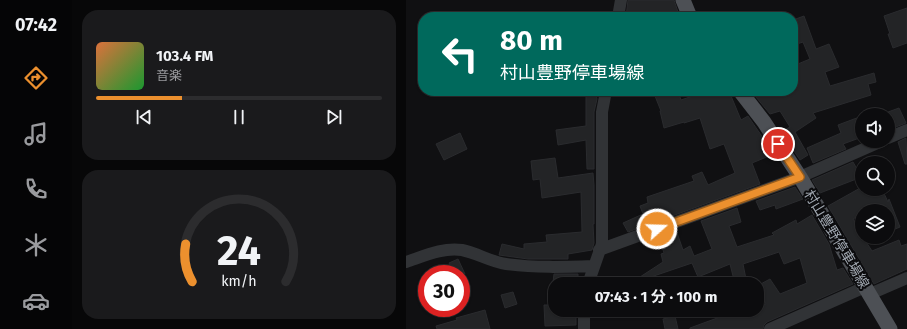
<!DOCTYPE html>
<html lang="ja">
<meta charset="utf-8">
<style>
:root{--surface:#0c0c0e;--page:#1a1a1c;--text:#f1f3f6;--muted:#9a9b9e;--line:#2c2c2e;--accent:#ec902e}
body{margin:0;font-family:"Fira Sans","Noto Sans JP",sans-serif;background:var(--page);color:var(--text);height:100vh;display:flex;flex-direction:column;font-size:15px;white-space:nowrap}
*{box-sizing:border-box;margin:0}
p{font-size:13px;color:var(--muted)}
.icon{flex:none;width:22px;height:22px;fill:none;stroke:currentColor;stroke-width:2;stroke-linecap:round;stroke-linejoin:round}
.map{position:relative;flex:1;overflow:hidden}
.details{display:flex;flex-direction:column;gap:10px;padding:10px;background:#070708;width:334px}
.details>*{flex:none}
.banner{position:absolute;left:12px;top:12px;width:380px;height:84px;border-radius:16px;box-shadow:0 1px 3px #0004,0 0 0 1px var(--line);background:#00695c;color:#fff;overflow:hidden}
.tools{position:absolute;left:449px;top:108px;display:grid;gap:8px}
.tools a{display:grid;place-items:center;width:40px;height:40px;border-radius:50%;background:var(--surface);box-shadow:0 1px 3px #0004,0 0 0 1px var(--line);font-size:20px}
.speed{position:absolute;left:12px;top:265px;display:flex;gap:8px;font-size:20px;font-weight:700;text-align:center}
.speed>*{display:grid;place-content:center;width:52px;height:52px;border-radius:50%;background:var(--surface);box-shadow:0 1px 3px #0004,0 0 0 1px var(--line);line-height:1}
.speed .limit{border:6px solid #d22;background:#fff;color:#111}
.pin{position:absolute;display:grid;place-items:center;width:34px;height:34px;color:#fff;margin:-17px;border:2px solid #fff;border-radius:50%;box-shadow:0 1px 4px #0007}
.me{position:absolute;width:44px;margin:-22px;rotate:70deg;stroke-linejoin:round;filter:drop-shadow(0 0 3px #0008)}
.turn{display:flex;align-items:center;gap:14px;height:84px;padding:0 16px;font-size:18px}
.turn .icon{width:52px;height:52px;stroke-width:2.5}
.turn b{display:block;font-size:28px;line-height:34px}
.details .card{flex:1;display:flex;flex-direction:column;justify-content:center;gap:6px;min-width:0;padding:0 14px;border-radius:16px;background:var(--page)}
.details .dial{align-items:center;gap:0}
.dial svg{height:104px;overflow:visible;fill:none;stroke:var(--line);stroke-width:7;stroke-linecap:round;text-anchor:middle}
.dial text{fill:var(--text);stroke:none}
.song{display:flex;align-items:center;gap:12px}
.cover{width:48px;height:48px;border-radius:6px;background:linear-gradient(135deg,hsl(20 70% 55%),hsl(130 70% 35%))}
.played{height:4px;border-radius:2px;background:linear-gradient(90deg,var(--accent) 30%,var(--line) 30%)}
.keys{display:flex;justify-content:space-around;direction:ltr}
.trip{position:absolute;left:142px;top:277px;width:216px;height:40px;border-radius:16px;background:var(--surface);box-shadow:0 1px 3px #0004,0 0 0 1px var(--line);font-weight:700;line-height:40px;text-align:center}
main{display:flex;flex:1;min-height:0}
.dock{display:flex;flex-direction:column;width:72px;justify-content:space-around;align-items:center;background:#050506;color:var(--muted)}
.dock .icon{width:28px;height:28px}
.dock .active{color:var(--accent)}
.dock b{font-size:18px;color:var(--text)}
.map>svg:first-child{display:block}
</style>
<main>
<nav class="dock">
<b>07:42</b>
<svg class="icon active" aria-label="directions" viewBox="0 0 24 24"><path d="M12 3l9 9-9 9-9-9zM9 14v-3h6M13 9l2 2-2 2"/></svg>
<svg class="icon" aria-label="music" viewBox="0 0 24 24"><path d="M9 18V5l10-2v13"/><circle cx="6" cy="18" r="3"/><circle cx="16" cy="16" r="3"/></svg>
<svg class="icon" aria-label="phone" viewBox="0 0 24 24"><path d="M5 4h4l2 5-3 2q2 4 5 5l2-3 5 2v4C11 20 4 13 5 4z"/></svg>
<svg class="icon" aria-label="climate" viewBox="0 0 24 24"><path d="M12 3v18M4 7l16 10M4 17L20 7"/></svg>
<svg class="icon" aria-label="car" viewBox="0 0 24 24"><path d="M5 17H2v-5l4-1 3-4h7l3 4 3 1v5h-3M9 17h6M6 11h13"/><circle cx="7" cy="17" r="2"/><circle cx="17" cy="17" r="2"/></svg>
</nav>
<section class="details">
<div class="card">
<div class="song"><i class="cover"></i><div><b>103.4 FM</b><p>音楽</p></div></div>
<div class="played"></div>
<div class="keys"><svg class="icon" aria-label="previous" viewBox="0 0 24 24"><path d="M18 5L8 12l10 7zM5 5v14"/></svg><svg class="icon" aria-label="pause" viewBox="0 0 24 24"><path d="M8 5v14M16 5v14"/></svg><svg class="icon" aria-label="next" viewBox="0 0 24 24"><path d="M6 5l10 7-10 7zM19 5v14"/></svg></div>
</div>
<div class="card dial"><svg viewBox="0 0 100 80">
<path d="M14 69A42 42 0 1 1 86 69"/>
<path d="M14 69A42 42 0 0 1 9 40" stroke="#ec902e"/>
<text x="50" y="56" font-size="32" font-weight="700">24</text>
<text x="50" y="72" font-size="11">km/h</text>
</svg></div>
</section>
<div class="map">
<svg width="501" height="329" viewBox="0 0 501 329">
<rect width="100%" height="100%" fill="#101012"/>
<!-- building -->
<path fill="#232426" stroke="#2a2b2e" d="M222 0H268L273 15 268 17H220Z
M501 8V43L487 48 482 34H484L478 16Z
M398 16 410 49 423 44 433 67 419 72 424 86 468 73 470 82 462 84 465 95 407 113 410 118 389 132 402 155 394 160 375 132 384 127 374 111 364 114 345 91H387V66L404 59 397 42 391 44 387 34V20Z
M180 91H189L191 99 188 112V169H181L180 140 152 145 150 130 180 126Z
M247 91H272L275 100 301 91H323L335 120 342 116 368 154 346 163 354 184 222 232 217 223 237 214 234 206 242 203 241 197 288 181 286 176 296 172 302 185 329 173 318 144 304 149 294 118 278 123V122L258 128 254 111H255Z
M493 108 500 123 482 130V112Z
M456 116V137L437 144 440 149 407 163 401 148 435 133 432 125Z
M54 133 61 149 38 160 30 144Z
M500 138 501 164H499L492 142Z
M149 158 152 178 187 173 188 185V224H187L188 243 186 250 162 254V259H122L93 255 96 244 118 249V244L141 242 140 235 176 232 175 192 136 198 134 179 127 180 125 161Z
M447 162 454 174 452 175 453 178 414 193 406 180Z
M389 187 397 199 370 209 369 205 354 210 350 201Z
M456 187V189H476L482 202 483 199 494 227 482 232V211H456V214L447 219 456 234V237H457L466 251 493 240 495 246 501 244V269L468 284 422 206Z
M331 208 335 222 323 226 331 247 368 235 366 233 390 220 391 224 406 215 423 244 431 270 437 268 447 284 361 322 358 325 357 329H284V328L314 317 311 310H334L335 313 345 310H351V308L360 304 351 286 364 279 374 294 401 283 394 258 378 264 373 252 337 264 341 284H329L324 264 292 277 286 263 236 280 234 277 257 262 255 254 258 253 253 236 270 230 277 250 284 246 288 256 306 249 295 221Z
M52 259 59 274H49L43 263Z
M148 274H172V284H154V282H147Z
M107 292 111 304 99 308 95 295Z
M138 305H149V310H170V325L139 326Z
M79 310 84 329H31L30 326 51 320 50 318Z
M269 316 272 329H259L257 319Z"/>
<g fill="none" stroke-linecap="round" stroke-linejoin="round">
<!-- minor -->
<path stroke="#313336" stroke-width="12" d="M212 17 215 0
M482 138 501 130
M193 250 394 177 476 141
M0 262C18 256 37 247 56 250 71 253 85 262 100 264 129 268 158 267 188 266
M182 284 196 244V112L200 91
M464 294 501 278
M178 329V310
M364 329 459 287"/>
<!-- major -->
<path stroke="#4d5055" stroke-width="15" d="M277 0 284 17
M334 91 358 122 394 177 484 329"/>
</g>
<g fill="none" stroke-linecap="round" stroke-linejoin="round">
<!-- route casing -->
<g stroke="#995e1e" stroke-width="10">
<path id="route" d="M251 229 394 177 372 144"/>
</g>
<!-- route -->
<use href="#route" stroke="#ec902e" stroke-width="7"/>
</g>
<g text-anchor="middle" stroke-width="4" stroke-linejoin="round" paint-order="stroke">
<!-- street labels -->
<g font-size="14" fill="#a2a9b2" stroke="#0b0b0d">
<text transform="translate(431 239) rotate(59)" y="5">村山豊野停車場線</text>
</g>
</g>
</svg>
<div class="tools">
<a><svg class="icon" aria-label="sound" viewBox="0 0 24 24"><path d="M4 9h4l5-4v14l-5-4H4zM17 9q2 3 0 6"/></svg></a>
<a><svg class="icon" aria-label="search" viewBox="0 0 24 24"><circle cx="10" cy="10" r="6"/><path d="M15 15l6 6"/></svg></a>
<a><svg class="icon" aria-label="layers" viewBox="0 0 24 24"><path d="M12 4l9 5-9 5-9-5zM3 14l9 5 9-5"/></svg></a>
</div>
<div class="speed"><div class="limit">30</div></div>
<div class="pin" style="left:372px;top:144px;background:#d93025"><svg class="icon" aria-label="arrive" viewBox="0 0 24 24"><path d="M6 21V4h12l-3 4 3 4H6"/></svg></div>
<svg class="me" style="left:251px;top:229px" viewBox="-20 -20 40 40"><circle r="17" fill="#ec902e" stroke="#fff" stroke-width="3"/><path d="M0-11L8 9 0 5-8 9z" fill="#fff"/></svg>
<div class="trip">07:43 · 1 分 · 100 m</div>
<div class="banner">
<div class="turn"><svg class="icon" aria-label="left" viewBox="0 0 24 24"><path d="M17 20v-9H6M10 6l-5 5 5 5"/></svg><div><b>80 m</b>村山豊野停車場線</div></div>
</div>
</div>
</main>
